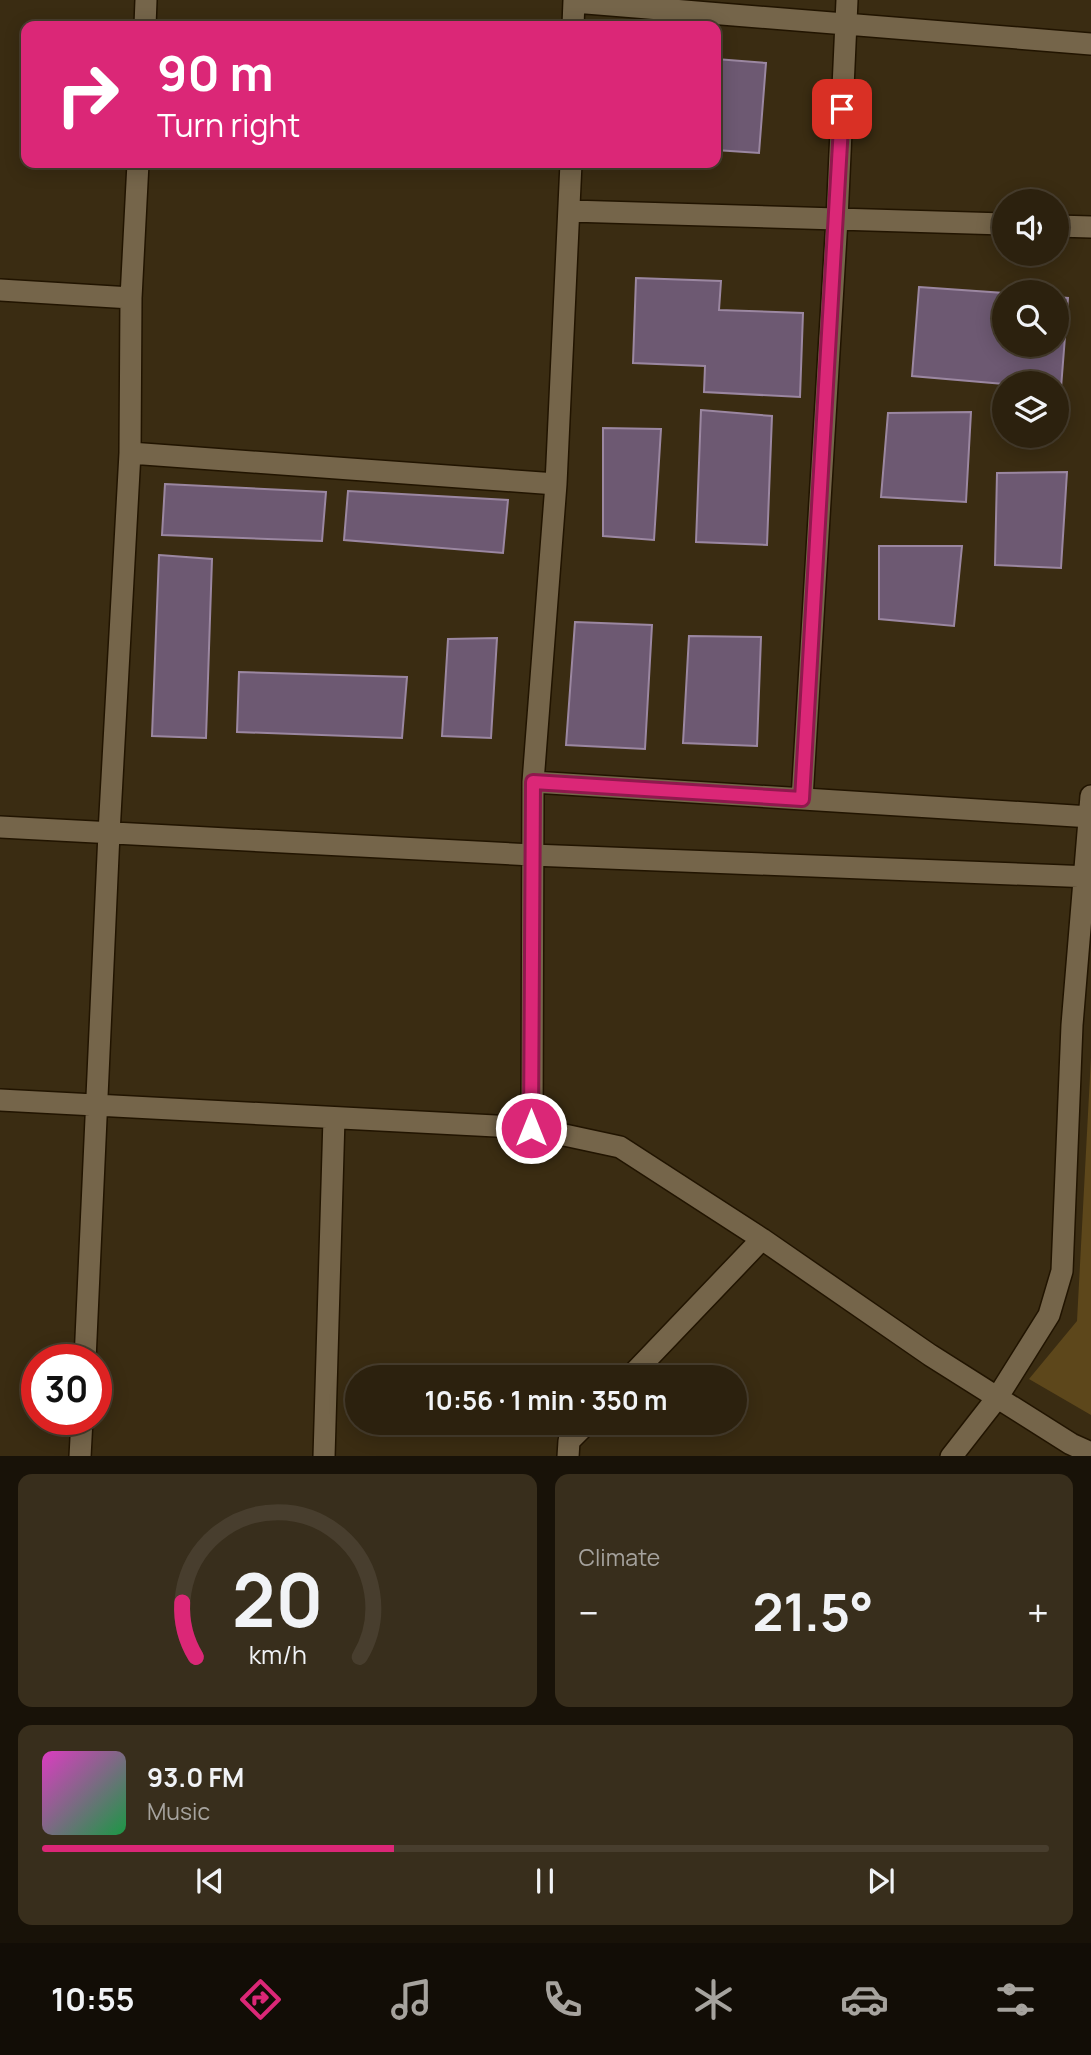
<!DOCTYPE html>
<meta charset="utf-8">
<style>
:root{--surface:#2c210e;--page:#382e1c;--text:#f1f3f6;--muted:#a6a39e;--line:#483e2e;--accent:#db2777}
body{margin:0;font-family:Manrope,sans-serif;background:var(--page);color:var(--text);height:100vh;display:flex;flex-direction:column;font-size:26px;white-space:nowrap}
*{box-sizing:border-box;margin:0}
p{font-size:23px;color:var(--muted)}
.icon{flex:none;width:38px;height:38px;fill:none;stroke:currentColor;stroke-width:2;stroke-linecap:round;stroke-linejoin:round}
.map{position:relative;height:1456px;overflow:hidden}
.sheet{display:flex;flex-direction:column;gap:18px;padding:18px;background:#181208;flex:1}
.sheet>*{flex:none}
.banner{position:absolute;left:21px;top:21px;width:700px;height:147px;border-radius:14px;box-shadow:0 4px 18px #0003,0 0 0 2px var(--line);background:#db2777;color:#fff;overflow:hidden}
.fabs{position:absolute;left:992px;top:189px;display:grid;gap:14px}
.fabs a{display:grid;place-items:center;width:77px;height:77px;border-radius:50%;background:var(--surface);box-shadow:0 4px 18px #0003,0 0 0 2px var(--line);font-size:35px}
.speed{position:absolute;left:21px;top:1344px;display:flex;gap:14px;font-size:35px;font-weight:700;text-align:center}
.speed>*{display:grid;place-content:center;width:91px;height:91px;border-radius:50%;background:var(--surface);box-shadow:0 4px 18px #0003,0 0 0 2px var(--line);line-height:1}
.speed .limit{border:10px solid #d22;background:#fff;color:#111}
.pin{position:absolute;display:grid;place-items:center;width:60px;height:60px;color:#fff;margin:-30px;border-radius:14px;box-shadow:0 4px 10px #0006}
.me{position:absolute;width:77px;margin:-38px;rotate:0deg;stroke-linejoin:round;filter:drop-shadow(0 0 5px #0008)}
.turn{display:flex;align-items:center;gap:24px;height:147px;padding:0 21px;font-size:32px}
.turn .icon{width:91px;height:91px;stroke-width:2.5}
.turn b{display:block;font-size:49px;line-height:60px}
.big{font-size:52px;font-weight:700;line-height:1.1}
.sheet .widget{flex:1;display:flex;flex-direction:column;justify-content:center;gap:10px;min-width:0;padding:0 24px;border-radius:14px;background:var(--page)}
.sheet .dial{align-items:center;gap:0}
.dial svg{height:182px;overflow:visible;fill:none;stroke:var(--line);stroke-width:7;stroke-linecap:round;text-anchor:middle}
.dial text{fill:var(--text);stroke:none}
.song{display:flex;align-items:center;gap:21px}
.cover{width:84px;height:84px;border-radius:10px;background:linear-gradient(135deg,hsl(310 70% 55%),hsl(140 70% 35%))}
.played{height:7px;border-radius:4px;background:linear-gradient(90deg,var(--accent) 35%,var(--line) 35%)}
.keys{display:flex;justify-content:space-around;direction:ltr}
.heat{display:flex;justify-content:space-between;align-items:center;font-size:38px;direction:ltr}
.sheet .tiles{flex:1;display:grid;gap:18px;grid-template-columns:1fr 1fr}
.widget:last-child{grid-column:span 2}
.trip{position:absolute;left:345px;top:1365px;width:402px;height:70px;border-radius:35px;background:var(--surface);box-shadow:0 4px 18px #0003,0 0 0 2px var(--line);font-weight:700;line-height:70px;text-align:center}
.tab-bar{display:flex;height:112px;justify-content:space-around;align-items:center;background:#120d06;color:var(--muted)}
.tab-bar .icon{width:49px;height:49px}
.tab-bar .current{color:var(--accent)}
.tab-bar b{font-size:32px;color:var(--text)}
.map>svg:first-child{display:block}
</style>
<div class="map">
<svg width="1091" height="1457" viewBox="0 0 1091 1457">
<rect width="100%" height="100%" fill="#3a2c12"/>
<!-- green -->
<path fill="#5d471b" d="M1091 1057V1415L1029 1379 1077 1321Z"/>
<!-- building -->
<path fill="#6d5972" stroke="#9b87a1" stroke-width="2" d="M716 59 766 63 759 153 716 150Z
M636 278 721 281 719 310 803 313 800 397 704 392 705 366 633 363Z
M919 287 1004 293V345H1057V297L1068 298 1061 388H1057V383L1004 384 912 376Z
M701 410 772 416 767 545 696 542Z
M971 412 966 502 881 497 888 413Z
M603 428 661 429 654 540 603 536Z
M1067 472 1061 568 995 565 997 473Z
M165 484 326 492 322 541 162 535Z
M348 491 508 500 503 553 344 540Z
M879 546H962L954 626 879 619Z
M159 555 212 559 206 738 152 736Z
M575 622 652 625 645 749 566 745Z
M689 636 761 637 757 746 683 743Z
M497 638 491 738 442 736 448 639Z
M239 672 407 677 402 738 237 732Z"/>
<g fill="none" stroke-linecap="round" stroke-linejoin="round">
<!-- minor casing -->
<g stroke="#211400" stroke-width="24">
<path id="minor" d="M574 2 1091 44
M145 26 146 0
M573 26 574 0
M570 211 1004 224
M1057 226 1091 227
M0 290 131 298
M130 453 556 484
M533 782 1091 817
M802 799 837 219 847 0
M0 827 532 855 1091 877
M0 1100 532 1128 620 1147 762 1239 930 1355 1071 1444 1091 1453
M532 1128 533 782 556 484 571 163
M85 1360 109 833 130 453 131 298 138 163
M630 1377 762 1239
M80 1457 82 1419
M324 1457 334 1118
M568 1457 569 1441 587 1423
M951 1457 997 1398 1049 1315 1062 1271 1072 1025 1091 796"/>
</g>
<!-- minor -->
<use href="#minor" stroke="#75654a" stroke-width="21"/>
</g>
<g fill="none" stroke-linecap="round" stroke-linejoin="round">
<!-- route casing -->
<g stroke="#8e194d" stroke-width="18">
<path id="route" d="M531 1128 533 782 802 799 842 109"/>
</g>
<!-- route -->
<use href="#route" stroke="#db2777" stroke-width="12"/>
</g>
</svg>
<div class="fabs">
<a><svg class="icon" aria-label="sound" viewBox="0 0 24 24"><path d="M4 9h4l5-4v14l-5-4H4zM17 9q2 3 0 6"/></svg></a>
<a><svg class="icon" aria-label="search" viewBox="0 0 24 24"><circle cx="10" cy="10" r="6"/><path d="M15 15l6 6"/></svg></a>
<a><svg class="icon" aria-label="layers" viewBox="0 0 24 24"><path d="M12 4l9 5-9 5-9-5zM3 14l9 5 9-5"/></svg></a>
</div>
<div class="speed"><div class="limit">30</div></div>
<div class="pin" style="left:842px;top:109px;background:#d93025"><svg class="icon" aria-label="arrive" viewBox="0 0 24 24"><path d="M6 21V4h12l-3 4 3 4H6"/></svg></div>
<svg class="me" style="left:531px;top:1128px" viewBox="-20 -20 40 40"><circle r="17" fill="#db2777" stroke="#fff" stroke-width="3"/><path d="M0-11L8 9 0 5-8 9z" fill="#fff"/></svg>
<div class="trip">10:56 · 1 min · 350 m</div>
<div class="banner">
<div class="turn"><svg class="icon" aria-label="right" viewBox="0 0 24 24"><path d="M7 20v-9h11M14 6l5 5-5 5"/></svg><div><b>90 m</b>Turn right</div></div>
</div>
</div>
<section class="sheet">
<div class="tiles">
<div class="widget dial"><svg viewBox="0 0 100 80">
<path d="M14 69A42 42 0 1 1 86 69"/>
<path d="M14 69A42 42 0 0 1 8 45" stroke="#db2777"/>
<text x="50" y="56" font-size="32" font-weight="700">20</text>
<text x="50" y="72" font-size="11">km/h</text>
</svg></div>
<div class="widget"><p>Climate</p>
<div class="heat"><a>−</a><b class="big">21.5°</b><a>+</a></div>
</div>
<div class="widget">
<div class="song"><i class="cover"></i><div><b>93.0 FM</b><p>Music</p></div></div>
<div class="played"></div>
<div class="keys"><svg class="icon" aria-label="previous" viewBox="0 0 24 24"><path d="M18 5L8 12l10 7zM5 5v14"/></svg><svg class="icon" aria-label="pause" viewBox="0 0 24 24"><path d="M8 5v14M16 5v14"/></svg><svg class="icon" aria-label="next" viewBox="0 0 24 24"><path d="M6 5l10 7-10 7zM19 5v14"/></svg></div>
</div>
</div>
</section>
<nav class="tab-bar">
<b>10:55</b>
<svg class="icon current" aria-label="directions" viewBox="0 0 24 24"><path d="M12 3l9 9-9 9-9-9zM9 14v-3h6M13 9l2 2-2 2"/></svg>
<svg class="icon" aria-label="music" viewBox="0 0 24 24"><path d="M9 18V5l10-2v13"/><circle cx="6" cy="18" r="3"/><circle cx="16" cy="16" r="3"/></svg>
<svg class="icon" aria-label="phone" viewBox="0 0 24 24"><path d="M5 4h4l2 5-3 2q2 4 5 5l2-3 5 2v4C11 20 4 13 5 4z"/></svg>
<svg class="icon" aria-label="climate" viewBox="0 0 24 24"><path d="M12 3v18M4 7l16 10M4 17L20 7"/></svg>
<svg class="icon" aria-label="car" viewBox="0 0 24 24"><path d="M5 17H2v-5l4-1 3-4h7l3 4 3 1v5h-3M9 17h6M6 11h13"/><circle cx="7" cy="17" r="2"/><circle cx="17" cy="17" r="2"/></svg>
<svg class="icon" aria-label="filters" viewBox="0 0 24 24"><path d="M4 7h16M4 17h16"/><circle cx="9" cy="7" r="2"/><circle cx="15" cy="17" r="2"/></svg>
</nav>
